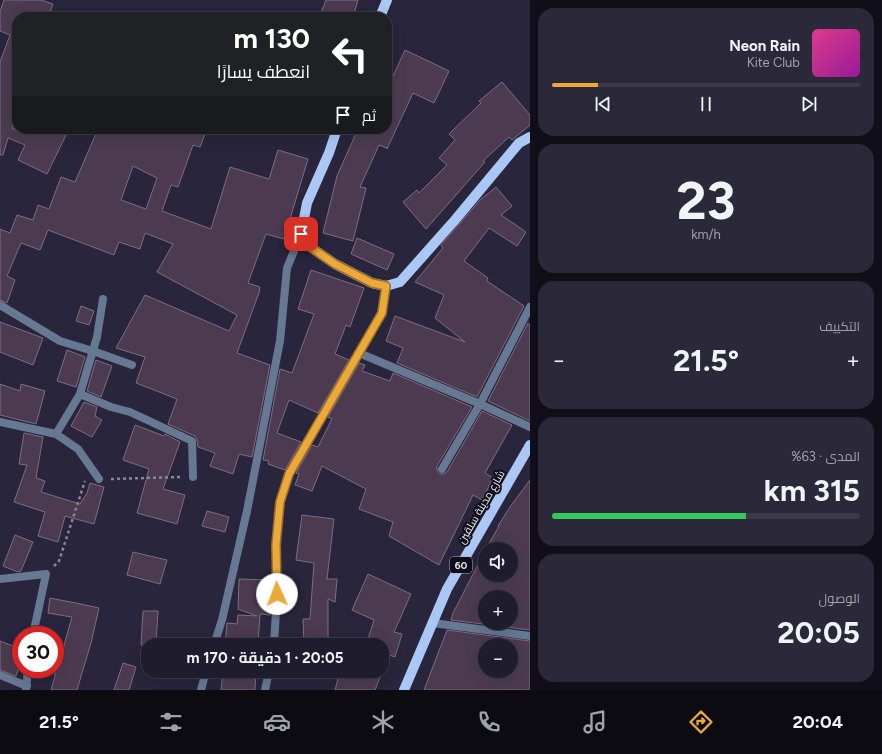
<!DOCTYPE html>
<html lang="ar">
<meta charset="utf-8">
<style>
:root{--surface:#1e1c2d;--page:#2b2939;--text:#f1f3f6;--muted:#a1a1aa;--line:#3c3a49;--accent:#eba93a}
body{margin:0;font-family:Figtree,Cairo,sans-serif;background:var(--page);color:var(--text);direction:rtl;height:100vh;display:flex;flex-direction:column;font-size:15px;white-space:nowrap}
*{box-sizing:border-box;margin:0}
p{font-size:13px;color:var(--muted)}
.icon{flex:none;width:22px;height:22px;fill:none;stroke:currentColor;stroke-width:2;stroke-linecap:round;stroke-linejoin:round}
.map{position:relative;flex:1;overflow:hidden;direction:ltr}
.details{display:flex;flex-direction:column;gap:8px;padding:8px;background:#100f19;width:352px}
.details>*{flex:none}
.hud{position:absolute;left:12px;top:12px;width:380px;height:122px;border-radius:16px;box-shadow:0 4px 16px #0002,0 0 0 1px var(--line);direction:rtl;background:#202124;color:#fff;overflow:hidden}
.buttons{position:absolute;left:478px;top:542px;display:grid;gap:8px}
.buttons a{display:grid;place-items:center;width:40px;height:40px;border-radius:50%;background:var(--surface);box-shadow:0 4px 16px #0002,0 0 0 1px var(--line);font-size:20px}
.speed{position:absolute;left:12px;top:626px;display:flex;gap:8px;font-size:20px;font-weight:700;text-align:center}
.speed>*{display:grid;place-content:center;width:52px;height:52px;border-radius:50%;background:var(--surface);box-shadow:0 4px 16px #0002,0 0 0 1px var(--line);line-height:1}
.speed .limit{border:6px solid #d22;background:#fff;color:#111}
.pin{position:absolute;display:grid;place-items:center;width:34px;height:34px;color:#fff;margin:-17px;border-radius:8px;box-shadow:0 2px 6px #0006}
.me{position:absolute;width:44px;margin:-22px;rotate:358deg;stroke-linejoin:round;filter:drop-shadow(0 0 3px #0008)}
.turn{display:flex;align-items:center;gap:14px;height:84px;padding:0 16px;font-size:18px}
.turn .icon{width:52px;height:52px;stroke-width:2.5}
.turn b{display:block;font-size:28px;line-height:34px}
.then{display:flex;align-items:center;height:38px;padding:0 16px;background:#0003;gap:8px;font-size:15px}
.big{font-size:30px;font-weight:700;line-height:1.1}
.details .tile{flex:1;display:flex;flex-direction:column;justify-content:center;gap:6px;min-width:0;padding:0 14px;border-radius:16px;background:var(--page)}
.details .dial{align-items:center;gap:0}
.dial b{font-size:52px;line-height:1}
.song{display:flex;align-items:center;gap:12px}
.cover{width:48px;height:48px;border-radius:6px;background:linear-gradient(135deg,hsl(330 70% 55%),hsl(300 70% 35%))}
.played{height:4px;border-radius:2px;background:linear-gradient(90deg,var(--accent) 15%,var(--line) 15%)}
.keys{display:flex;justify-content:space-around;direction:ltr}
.heat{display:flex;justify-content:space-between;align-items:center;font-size:22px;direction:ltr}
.charge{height:6px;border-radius:3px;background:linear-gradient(90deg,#34c759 63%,var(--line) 0)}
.trip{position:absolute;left:141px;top:638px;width:248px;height:40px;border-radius:16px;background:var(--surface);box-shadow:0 4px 16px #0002,0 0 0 1px var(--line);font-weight:700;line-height:40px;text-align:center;direction:rtl}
.tab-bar{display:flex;height:64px;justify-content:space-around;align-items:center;background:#0c0b12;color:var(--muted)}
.tab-bar .icon{width:28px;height:28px}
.tab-bar .current{color:var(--accent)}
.tab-bar b{font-size:18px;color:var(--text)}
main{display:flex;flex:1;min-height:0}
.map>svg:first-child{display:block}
</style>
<main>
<section class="details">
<div class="tile">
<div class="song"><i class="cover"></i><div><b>Neon Rain</b><p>Kite Club</p></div></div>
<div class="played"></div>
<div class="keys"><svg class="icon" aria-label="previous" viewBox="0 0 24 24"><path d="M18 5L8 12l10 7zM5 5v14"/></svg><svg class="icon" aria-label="pause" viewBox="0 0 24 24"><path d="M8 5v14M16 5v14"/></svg><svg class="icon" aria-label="next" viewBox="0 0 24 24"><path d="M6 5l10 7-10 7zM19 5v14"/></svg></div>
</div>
<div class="tile dial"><b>23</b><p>km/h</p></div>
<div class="tile"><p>التكييف</p>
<div class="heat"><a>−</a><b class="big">21.5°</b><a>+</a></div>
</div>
<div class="tile"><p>المدى · 63%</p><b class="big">315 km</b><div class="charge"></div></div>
<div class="tile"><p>الوصول</p><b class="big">20:05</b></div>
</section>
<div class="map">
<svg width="530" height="690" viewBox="0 0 530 690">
<rect width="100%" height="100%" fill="#28253c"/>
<!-- building -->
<path fill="#4c3b50" stroke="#7e6c83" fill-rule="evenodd" d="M4 0H41L53 4 48 17H17V112L12 129H69L47 174 18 160 25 145 8 138 3 155H0V62L10 35 0 31V12Z
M326 0H358L353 17H319Z
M405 50 449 71 434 103 413 93 387 149V148L379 145 360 187 366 188 353 241 323 233 337 176 358 129H387V89Z
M502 82 530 115V125L512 140 509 137 483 161 485 162 426 229 403 202 417 190 419 193 447 165 439 158 455 140 449 134 481 103 479 101Z
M98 129H107L122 135 124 129H207L200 147 193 145 178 187 171 185 162 211 211 229 230 167 269 179 278 150 308 159 284 239 266 234 248 283 260 287 259 290H260L237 353 270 365 252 457 239 454 233 474 210 466 215 453 198 447 197 440 195 436 168 424 177 399 136 383 145 357 116 348 145 295 229 331 237 315 157 272 173 244 145 233 140 249 119 242 114 255 48 230 40 250 21 243 7 276 15 280 7 303 0 300V229L10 233 17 215 33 220 38 205 49 209 61 177 75 182ZM133 166 157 178 146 209 121 200Z
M496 187 512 206 501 215 526 232 517 246 489 228 464 261 488 278 487 281 524 306 477 397 397 363 403 348 386 341 395 316 465 342 435 318 444 295 415 282 443 248 441 245 480 200Z
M357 238 394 254 387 270 351 254Z
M311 270 364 288 350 327 346 325 335 354 349 360 318 413 289 400 277 433 301 442 285 470 268 464 269 461 263 460 280 369 292 373 314 314 298 309Z
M81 306 94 311 89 325 76 321Z
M0 322 43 338 33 365 0 352Z
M528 323 530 325V421L488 401Z
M67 350 85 357 76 387 57 381Z
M96 360 112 366 101 397 87 391Z
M359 363 365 365 362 371 390 381 393 373 472 407 437 466V471L440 474H444L447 472 482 411 512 425 485 473 493 478 482 500 473 495 439 565 389 536 393 522 359 509 366 489 322 466 312 491 295 485 299 474 296 473 312 445 318 447 332 419 328 417Z
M0 384 20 391 21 384 45 391 36 424 0 415Z
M84 402 97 407 95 416 102 420 92 437 71 426Z
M135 425 164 436 165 434 180 442 163 489 185 495 177 524 137 513 149 469 123 460Z
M24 433 43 437 36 478 45 481 41 492 80 504 87 493 90 483 104 487 94 524 65 516 58 542 38 536 45 512 14 502 27 465 19 464Z
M530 480V630L451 620 453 613 485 551V575H511V549H486L499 526H498L510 507ZM485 597H511V623H485Z
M207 511 229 517 225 532 202 526Z
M302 515 334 519 327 579H337L335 602 328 599V645H304L303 619H310L314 563 296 560Z
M15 535 33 542 21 571 18 572 3 566Z
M133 552 167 560 160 584 127 575Z
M368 574 411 594 394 632 402 634 395 657 389 655 375 690H335L340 671H382V645H366L374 620 352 610Z
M239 579 271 580 270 615 260 614 258 645H225L227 623 237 624 238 615 257 616 238 609Z
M50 598 76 603 99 608 91 643 77 690H51L55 676V646L63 649 72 617 48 613Z
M143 611H158L156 645H141Z
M447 630 530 641V690H424ZM485 645H511V671H485Z
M0 641 21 649V661L16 676 0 670Z
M123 663 136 667 129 690H114Z
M223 671H256L255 690H221Z"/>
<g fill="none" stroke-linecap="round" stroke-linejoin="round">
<!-- path -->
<path stroke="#888699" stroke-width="2.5" stroke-dasharray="3 3" stroke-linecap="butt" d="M111 479 180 477
M54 566 59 561 85 481"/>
<!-- street -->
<path stroke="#677893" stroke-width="8" d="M0 305 60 341 93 351 132 365
M359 353 480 404 530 427
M80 394 111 407 130 412 192 441 193 477
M0 422 56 434 78 449 99 479
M56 434 80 394 97 337 103 299
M442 469 480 404 530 307
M0 579 46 574 33 635
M433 623 530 636
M214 645 222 620 247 511 280 341 287 268 301 234
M274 645 277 594 276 545 280 502 289 474 382 313 386 286
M0 675 27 686
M26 690 28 669
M201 690 206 671
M265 690 269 671"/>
<!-- primary -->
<path stroke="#abc7f5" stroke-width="10" d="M380 17 387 0
M337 129 329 153 307 203 301 234 309 246 335 264 372 283 386 286 400 282 455 220 519 143 530 137
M404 690 447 589 530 445"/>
</g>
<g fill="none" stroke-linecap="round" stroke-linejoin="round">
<!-- route casing -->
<g stroke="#996e26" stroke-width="10">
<path id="route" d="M277 594 276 545 280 502 289 474 382 313 386 286 372 283 335 264 309 246 301 234"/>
</g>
<!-- route -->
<use href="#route" stroke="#eba93a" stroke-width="7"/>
</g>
<g text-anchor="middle" stroke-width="4" stroke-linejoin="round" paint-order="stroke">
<!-- shield labels -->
<rect fill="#11101a" stroke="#aaa9b7" stroke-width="1" x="450" y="557" width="22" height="16" rx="3"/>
<g font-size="10" font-weight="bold" fill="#ecebfa">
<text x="461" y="569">60</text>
</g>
<!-- street labels -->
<g font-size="11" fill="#ecebfa" stroke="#11101a">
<text transform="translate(481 507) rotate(-60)" y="4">شارع مدينة سلقين</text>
</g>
</g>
</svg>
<div class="buttons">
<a><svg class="icon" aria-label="sound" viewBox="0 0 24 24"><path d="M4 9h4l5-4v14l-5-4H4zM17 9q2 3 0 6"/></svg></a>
<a>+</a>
<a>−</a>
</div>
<div class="speed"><div class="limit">30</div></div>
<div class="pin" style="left:301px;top:234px;background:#d93025"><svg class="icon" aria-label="arrive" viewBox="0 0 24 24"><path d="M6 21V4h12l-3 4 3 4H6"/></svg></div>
<svg class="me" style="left:277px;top:594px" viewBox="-20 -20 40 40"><circle r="19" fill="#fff"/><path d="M0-13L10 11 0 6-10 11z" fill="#eba93a"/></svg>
<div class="trip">20:05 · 1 دقيقة · 170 m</div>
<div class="hud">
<div class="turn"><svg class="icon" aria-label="left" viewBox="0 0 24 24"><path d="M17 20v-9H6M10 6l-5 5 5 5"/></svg><div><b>130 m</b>انعطف يسارًا</div></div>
<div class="then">ثم<svg class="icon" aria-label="arrive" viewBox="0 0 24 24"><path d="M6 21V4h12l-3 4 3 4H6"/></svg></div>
</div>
</div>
</main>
<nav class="tab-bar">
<b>20:04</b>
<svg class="icon current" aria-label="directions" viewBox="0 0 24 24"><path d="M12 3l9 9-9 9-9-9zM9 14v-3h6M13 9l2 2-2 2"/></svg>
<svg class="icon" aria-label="music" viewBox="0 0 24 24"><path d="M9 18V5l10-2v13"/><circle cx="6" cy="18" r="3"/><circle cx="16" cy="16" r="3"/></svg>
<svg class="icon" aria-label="phone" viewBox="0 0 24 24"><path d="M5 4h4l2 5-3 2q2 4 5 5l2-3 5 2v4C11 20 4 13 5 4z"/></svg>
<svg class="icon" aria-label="climate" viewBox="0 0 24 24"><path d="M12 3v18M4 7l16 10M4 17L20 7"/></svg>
<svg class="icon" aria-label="car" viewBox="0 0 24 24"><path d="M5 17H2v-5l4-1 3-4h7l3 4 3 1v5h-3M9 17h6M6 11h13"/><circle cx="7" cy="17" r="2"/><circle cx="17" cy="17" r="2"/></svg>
<svg class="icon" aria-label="filters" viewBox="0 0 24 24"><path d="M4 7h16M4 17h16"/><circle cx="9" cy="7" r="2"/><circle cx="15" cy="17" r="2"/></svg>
<b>21.5°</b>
</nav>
